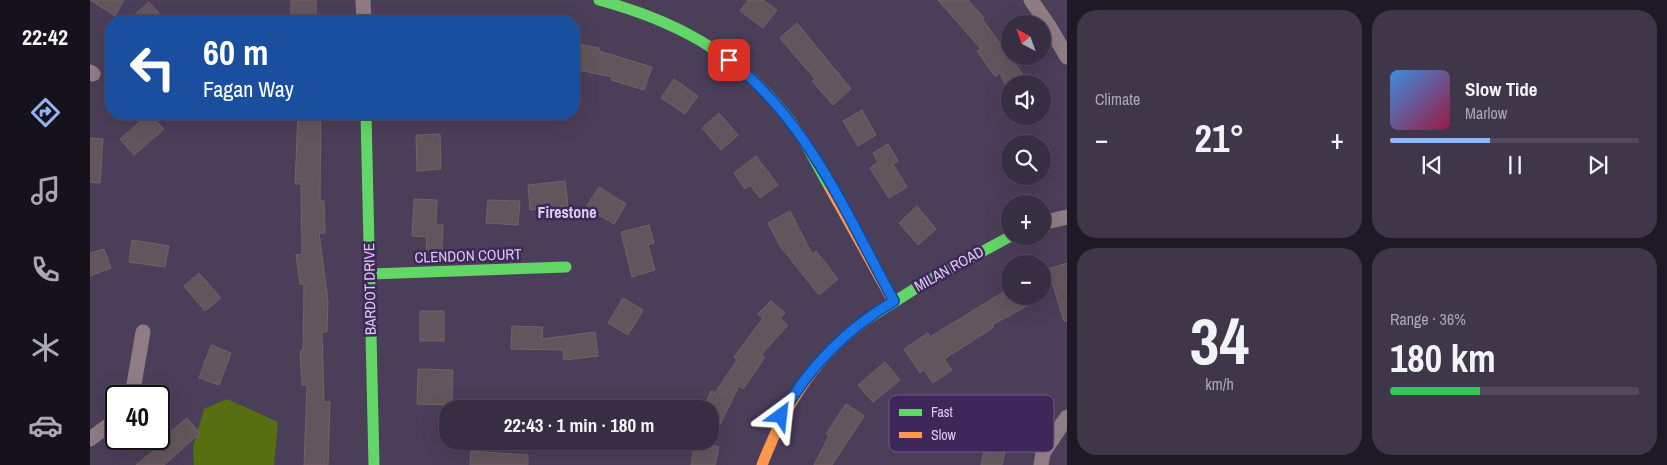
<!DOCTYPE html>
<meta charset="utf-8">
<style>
:root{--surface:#382e43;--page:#3f364a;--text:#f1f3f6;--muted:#aba8b2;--line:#524a5c;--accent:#95b2f1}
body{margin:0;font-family:"Archivo Narrow",sans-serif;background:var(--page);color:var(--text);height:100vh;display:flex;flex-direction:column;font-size:19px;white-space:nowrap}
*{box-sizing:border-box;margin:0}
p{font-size:16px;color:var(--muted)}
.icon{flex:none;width:28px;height:28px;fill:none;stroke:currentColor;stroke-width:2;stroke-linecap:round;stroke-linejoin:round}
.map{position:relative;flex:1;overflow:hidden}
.side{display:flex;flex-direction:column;gap:10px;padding:10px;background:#1f1925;width:600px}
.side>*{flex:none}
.banner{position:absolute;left:15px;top:15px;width:475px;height:105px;border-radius:20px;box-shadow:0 5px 20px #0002,0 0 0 1px var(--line);background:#1a4fa0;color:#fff;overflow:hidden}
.needle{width:32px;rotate:319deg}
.fabs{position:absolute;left:911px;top:15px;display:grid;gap:10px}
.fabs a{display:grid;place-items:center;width:50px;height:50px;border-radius:50%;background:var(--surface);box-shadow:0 5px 20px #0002,0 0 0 1px var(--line);font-size:25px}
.speed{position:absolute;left:15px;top:385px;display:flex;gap:10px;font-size:25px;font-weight:700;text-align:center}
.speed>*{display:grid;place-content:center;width:65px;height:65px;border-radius:50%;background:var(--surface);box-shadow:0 5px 20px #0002,0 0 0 1px var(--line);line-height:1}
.speed .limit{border:2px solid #111;border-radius:8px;background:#fff;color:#111}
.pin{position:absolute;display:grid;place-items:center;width:42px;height:42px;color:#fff;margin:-21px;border-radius:10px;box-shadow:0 2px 8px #0006}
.me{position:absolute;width:55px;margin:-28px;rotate:30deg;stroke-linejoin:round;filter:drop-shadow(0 0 4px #0008)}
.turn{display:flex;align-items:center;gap:18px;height:105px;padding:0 15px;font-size:22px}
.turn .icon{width:65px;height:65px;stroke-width:2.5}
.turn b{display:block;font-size:35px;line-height:42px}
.big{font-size:38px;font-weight:800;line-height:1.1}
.side .card{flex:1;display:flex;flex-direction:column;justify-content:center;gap:8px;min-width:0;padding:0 18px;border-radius:20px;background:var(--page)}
.side .dial{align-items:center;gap:0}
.dial b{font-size:65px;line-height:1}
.song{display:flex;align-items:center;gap:15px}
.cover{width:60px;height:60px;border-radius:8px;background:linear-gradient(135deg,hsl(210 70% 55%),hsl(340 70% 35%))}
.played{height:5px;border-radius:2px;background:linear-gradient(90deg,var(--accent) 40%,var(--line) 40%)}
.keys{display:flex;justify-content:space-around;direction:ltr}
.heat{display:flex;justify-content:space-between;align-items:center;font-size:28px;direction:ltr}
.charge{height:8px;border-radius:4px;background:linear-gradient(90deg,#34c759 36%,var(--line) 0)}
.side .tiles{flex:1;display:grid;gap:10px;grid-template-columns:repeat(2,1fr)}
.trip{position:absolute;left:349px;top:400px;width:280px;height:50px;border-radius:20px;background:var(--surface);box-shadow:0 5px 20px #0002,0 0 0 1px var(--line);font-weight:800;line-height:50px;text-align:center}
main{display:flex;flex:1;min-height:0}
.tab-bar{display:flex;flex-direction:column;width:90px;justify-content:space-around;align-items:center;background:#16121b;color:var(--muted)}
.tab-bar .icon{width:35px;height:35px}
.tab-bar .current{color:var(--accent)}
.tab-bar b{font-size:22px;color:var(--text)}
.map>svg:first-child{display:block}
</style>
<main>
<nav class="tab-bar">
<b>22:42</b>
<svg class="icon current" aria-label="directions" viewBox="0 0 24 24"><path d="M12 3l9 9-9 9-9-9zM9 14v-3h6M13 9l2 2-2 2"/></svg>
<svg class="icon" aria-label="music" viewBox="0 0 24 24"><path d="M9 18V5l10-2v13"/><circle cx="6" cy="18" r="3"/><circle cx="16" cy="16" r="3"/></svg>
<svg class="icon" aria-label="phone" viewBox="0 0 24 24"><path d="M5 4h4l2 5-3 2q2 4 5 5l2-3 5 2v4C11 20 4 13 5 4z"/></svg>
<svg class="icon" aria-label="climate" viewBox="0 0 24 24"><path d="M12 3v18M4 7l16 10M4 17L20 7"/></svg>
<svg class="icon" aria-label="car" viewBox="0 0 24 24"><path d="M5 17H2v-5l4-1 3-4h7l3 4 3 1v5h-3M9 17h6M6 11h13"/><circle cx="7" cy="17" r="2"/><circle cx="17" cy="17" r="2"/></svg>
</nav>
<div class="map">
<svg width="977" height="465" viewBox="0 0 977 465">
<rect width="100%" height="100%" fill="#4b3e59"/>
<!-- forest -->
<path fill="#576e11" d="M137 399 188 422 184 465H104L103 447 114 409Z"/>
<!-- building -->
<path fill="#63555c" stroke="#726366" d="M0 0H34L25 16Z
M201 0H226V21H201Z
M658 0H673L687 10 673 28 650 11Z
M848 0H878L894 18 892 19 940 84H915L910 73 905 76 887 51 891 49Z
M59 2 76 21H37Z
M707 23 761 89 743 105 722 81 725 79 690 38Z
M484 43 509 48V51L562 67 554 90 521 80 522 77 484 69Z
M584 79 608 96 595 114 571 98Z
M772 110 786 135 768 146 753 121Z
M629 113 648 135 631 150 612 128Z
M59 114 74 129 44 155 30 139Z
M208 114H231L230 201H234L235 233H229L238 301 237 332H232L234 402H240L238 465H214L217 385H212L210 351 213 350 214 284H210L206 255 212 254 211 184H205Z
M350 134 351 169 327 171 326 135Z
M0 138 13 139 10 183 0 182Z
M798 144 808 161 803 164 817 187 799 198 780 168 788 162 783 153Z
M666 156 688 185 670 198 660 185 655 189 644 173Z
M475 181 478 206 440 210 438 185Z
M509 187 536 204 524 224 496 207Z
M324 199 347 200 346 225H353L352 253 336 252 337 237 322 236Z
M398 200 430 201 428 225 396 223Z
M827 206 846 229 828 245 809 223Z
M700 211 722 254 726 251 748 279 729 295 690 246 678 223Z
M559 225 564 243 558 245 565 270 542 277 531 232Z
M42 240 79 246 75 267 39 262Z
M14 249 21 268 0 276V253Z
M977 263V321H974L958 269Z
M109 273 131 298 115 311 94 286Z
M920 288V296H955L902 325 904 327 854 359 862 370 843 383 834 370 830 373 814 349 838 333 840 337Z
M533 298 553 310 538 335 518 323Z
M681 301 695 313 690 318 698 325 671 355 675 357 653 389 649 386 620 445 629 447 625 465H601L605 442 620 445V409H613L621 391 625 393 647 360 644 357 673 318 668 314Z
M330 311H354V341H330Z
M422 326 453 327 452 339 505 332 508 356 474 360 473 350 421 349Z
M121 345 141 353 129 385 109 378Z
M795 362 810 380 783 402 768 385Z
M328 369 363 370 362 405 327 404Z
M756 404 774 416 742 465H724L739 436 736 434Z
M97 418 110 433 74 465H46L74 442 72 439Z
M906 418 926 428 916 447 912 465H891L897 440 895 439Z
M381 451 438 455V465H380Z"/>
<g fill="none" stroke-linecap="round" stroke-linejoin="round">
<!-- street -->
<path stroke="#907d84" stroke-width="15" d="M273 0 274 21
M941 0 959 26 977 57
M0 72 3 74
M952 223 977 217
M42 396 53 332
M0 439 26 420
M951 465 953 453 977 417"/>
<!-- fast -->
<path stroke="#63d668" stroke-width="11" d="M509 0C583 20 645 52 694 113 713 136 726 163 740 188
M276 114 284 465
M281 274 476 267
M782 316 834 283 921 236"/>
<!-- slow -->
<path stroke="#ff974d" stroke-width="11" d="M740 188 803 301
M672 465C696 403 726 354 782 316"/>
</g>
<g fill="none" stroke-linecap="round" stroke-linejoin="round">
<!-- route casing -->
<g stroke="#114b97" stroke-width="12">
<path id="route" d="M639 60C718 120 757 216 804 301 756 329 718 368 691 416"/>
</g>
<!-- route -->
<use href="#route" stroke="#1a73e8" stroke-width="9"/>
</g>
<g text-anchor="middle" stroke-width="5" stroke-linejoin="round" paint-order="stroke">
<!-- street labels -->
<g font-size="15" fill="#dbceed" stroke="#40275a">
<text transform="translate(378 256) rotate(-2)" y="5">CLENDON COURT</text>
<text transform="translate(859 269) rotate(-29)" y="5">MILAN ROAD</text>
<text transform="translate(280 289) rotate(-91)" y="5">BARDOT DRIVE</text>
</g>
<!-- neighbourhood labels -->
<g font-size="16" font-weight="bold" fill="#dbceed" stroke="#40275a">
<text x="477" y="218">Firestone</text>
</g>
</g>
<!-- legend -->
<rect x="799" y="395" width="165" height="57" rx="8" fill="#40275a" stroke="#6e5986" stroke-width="1"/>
<rect x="809" y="409" width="23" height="7" fill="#63d668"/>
<rect x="809" y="432" width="23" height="6" fill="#ff974d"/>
<g font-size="14" fill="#dbceed">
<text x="841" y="417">Fast</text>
<text x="841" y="440">Slow</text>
</g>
</svg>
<div class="fabs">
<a><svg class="needle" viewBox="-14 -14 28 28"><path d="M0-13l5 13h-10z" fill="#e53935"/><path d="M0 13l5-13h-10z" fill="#aba8b2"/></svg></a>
<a><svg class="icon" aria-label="sound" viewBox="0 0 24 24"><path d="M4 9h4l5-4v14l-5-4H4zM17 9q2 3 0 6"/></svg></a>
<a><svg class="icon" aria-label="search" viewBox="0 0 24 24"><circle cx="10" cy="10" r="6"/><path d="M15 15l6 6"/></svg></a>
<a>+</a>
<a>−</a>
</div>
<div class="speed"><div class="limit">40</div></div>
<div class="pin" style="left:639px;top:60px;background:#d93025"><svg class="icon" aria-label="arrive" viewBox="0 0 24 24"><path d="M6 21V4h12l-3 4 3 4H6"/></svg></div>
<svg class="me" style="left:691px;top:416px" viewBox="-20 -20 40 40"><path d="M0-17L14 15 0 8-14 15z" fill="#1a73e8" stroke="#fff" stroke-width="4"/></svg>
<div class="trip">22:43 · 1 min · 180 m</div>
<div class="banner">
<div class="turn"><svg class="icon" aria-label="left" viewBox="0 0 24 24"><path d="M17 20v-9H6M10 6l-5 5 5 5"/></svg><div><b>60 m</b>Fagan Way</div></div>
</div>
</div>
<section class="side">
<div class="tiles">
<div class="card"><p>Climate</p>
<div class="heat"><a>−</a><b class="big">21°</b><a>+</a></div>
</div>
<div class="card">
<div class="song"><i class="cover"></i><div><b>Slow Tide</b><p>Marlow</p></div></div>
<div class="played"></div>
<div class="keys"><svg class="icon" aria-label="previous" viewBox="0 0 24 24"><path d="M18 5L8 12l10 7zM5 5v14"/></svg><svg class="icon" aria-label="pause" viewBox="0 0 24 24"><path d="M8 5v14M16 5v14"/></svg><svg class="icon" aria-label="next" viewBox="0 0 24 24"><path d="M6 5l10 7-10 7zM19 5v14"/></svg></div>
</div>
<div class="card dial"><b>34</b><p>km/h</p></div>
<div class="card"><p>Range · 36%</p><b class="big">180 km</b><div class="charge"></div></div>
</div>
</section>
</main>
